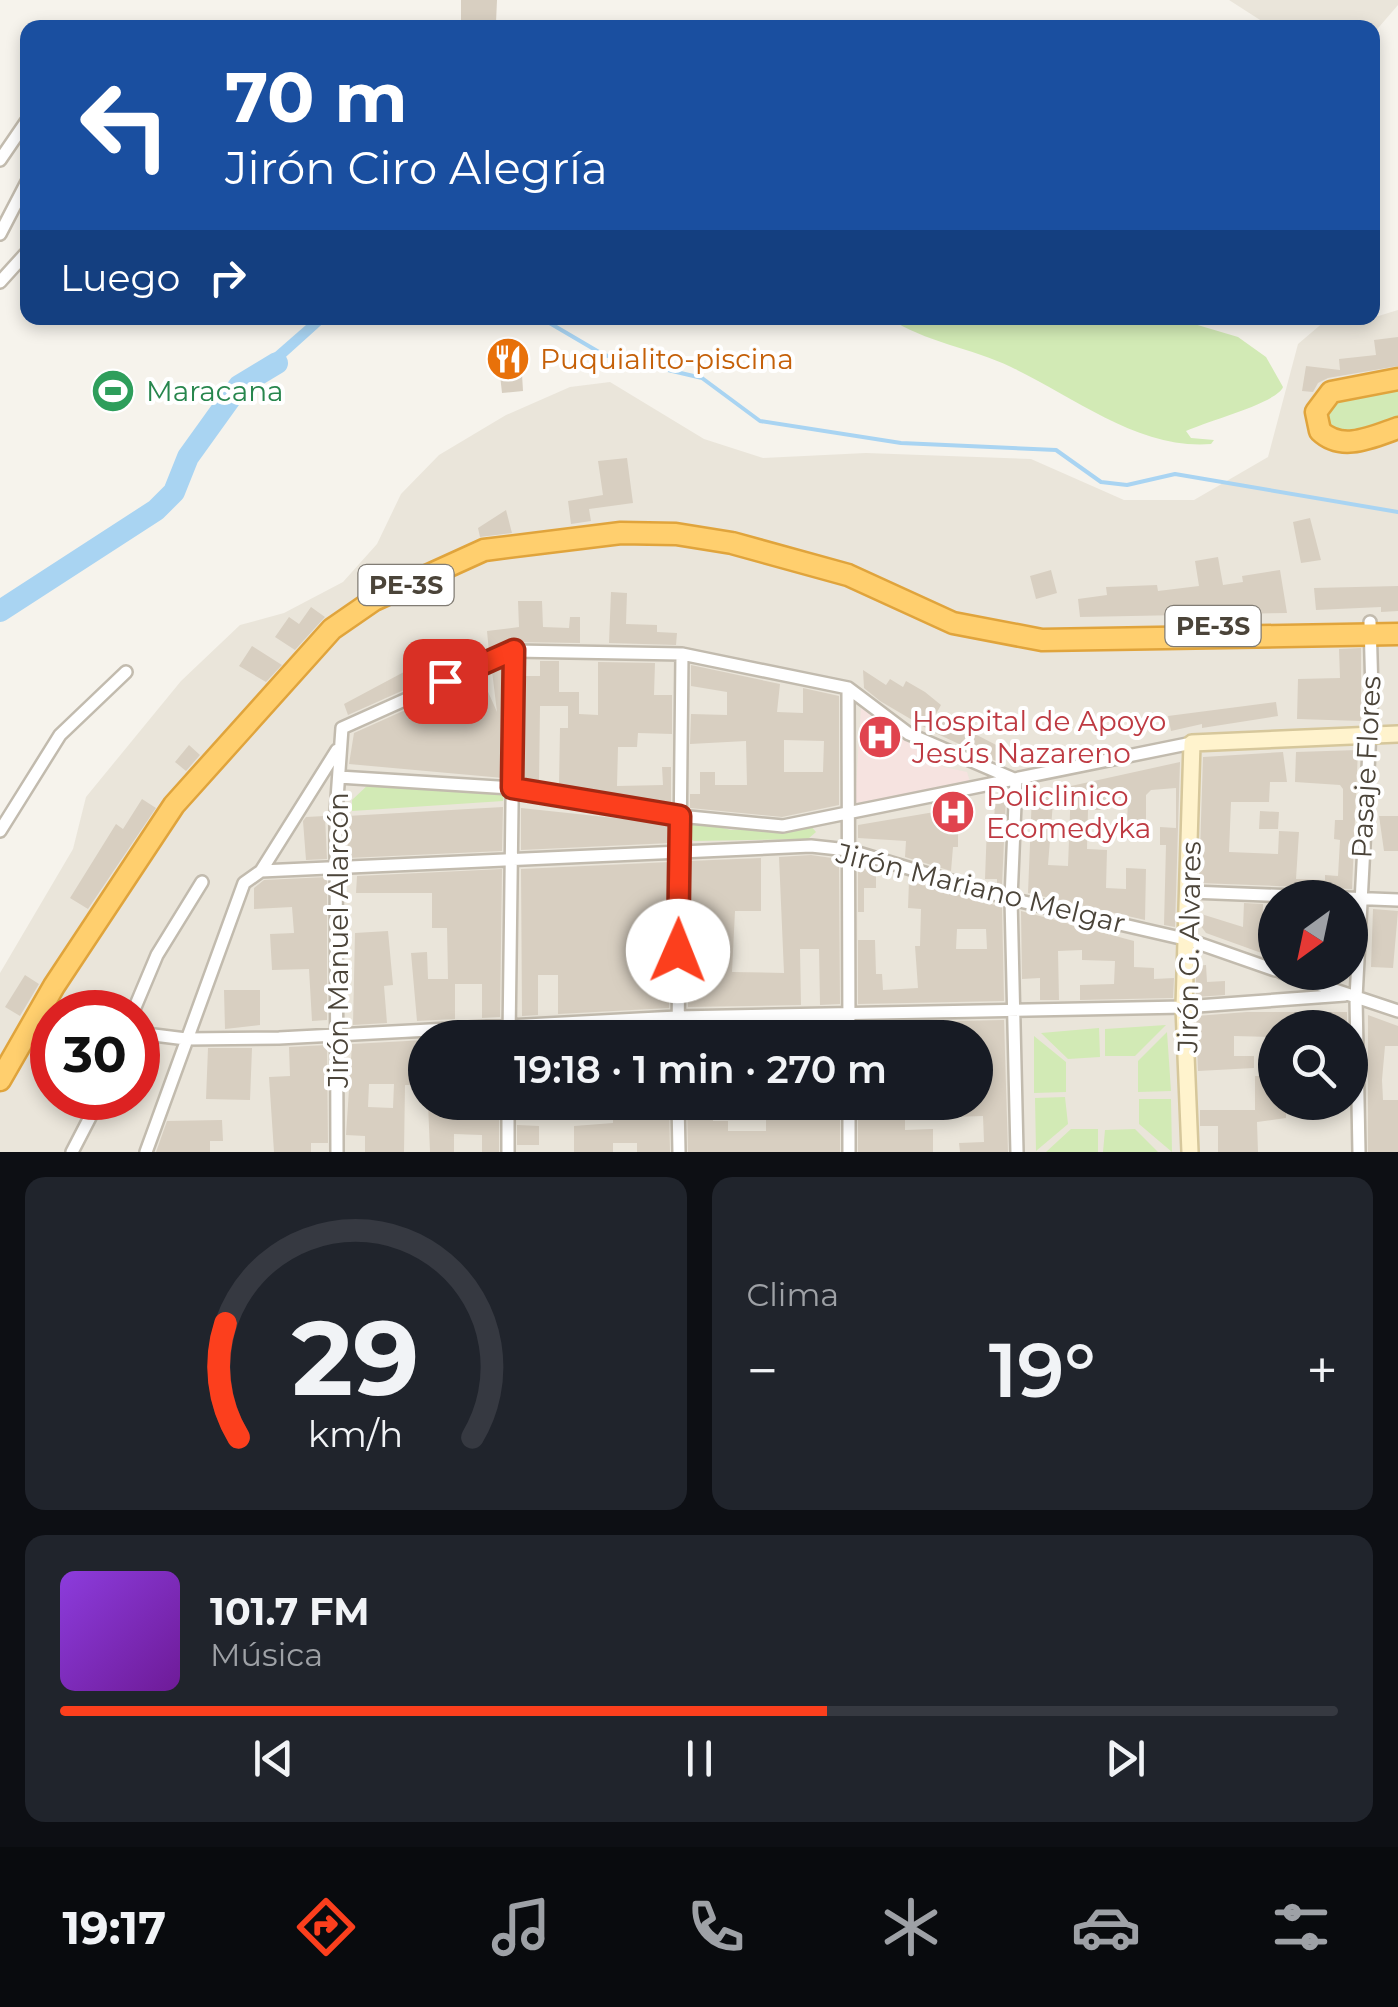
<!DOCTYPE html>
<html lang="es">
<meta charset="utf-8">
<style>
:root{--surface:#171b24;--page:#20242c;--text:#f1f3f6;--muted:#9ea1a6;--line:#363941;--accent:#fc3f1d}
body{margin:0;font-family:Montserrat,sans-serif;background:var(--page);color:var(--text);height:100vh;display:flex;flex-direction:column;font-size:38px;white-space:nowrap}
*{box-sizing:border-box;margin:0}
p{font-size:32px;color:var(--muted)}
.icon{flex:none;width:55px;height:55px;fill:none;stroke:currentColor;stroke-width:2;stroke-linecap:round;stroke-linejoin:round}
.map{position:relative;height:1152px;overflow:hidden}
.details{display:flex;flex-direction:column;gap:25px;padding:25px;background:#0d0f14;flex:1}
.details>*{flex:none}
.banner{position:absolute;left:20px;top:20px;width:1360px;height:305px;border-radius:20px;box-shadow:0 5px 15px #0003;background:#1a4fa0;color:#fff;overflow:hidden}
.needle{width:65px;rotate:213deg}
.buttons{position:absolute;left:1258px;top:880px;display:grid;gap:20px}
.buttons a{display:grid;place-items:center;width:110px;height:110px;border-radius:50%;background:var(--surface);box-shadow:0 5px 15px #0003;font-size:50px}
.speed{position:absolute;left:30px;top:990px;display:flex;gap:20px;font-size:50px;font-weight:700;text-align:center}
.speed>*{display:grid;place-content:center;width:130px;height:130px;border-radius:50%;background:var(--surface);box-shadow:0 5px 15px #0003;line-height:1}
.speed .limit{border:15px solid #d22;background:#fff;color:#111}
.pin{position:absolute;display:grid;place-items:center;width:85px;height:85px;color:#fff;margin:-42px;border-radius:20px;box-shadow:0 5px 15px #0006}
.me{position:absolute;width:110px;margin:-55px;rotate:1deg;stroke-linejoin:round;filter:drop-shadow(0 0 8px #0008)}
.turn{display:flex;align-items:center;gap:35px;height:210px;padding:0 40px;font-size:45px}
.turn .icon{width:130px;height:130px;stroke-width:2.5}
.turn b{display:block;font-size:70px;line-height:85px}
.then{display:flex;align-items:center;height:95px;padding:0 40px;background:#0003;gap:20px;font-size:38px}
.big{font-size:75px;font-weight:600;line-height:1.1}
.details .widget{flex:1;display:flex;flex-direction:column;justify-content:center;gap:15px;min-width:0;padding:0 35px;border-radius:20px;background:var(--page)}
.details .dial{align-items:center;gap:0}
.dial svg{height:260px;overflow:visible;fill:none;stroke:var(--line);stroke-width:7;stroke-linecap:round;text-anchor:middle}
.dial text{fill:var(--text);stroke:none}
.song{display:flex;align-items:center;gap:30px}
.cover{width:120px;height:120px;border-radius:15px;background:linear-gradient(135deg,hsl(270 70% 55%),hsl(280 70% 35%))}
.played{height:10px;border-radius:5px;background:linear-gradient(90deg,var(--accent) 60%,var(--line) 60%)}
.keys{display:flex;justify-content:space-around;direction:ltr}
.heat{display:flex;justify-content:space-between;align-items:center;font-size:55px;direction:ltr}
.details .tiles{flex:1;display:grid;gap:25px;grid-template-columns:1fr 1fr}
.widget:last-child{grid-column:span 2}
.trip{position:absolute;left:408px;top:1020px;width:585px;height:100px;border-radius:50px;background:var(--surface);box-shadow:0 5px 15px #0003;font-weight:600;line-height:100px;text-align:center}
.tabs{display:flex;height:160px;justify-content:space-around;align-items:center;background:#090b0e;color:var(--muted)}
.tabs .icon{width:70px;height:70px}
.tabs .selected{color:var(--accent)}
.tabs b{font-size:45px;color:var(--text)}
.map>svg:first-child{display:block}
</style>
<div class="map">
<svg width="1398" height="1152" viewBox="0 0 1398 1152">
<rect width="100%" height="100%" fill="#f6f3ec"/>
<!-- residential -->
<path fill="#eae5da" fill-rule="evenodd" d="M1229 0H1398V5L1373 34 1372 28 1271 27Z
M1398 310V1152H0V973L73 849 86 797 181 681 240 625 284 613 343 582 377 544 401 494 439 455 506 415 570 387 610 382 704 439 763 458 866 453 1031 459 1124 500H1194L1268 457 1298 344 1325 321 1372 318ZM1275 898H1350V972H1275ZM52 1012H138V1098H52ZM1275 1028H1350V1102H1275ZM425 1038H975V1102H425Z"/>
<!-- medical -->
<path fill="#f6e3e0" d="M861 707 944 767 967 772 971 785 855 803Z"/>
<!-- green -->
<path fill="#d2eab5" d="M889 318H1174L1238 337 1266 357 1283 387C1277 403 1207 421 1186 431L1191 438 1214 440 1211 444C1139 450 1073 396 1011 367 972 348 924 342 889 318Z
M1398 390V421L1349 432 1332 429 1326 423 1327 412 1337 403Z
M370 783 504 794 503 801 352 811V800Z
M692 820 731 830 810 825 816 832 808 839 694 841 685 836Z
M1166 1025 1135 1056H1105V1029Z
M1099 1028 1100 1057 1068 1059 1041 1033Z
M1167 1032 1171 1091 1138 1092V1061Z
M1034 1036 1066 1062V1092L1034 1093Z
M1065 1097 1068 1124 1036 1151 1035 1098Z
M1139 1099H1171L1172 1152 1139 1124Z
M1071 1129H1098V1152H1046Z
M1135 1129 1158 1152H1103L1105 1130Z"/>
<!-- water -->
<path fill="#a9d4f2" d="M314 318H329L258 382 249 375Z"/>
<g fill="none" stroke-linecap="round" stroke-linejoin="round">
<!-- stream -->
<path stroke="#a9d4f2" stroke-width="4" d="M541 318 604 355 702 378 760 421 901 443 1056 450 1101 482 1127 485 1175 474 1398 512"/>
<!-- river -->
<path stroke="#a9d4f2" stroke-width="22" d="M0 611 156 510 174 492 188 457 239 386 277 363"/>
</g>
<!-- building -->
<path fill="#d8cfc1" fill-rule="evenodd" d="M461 0H497L496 23 461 21Z
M1398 337V366L1328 378 1318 383 1313 392 1302 391 1306 366 1340 370 1339 359 1376 355 1374 340Z
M522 374 523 391 502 393 500 375Z
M627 458 633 503 589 509 591 521 571 524 568 501 603 495 598 461Z
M506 510 512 533 480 537 478 528Z
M1310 518 1321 560 1301 563 1293 522Z
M1218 557 1223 585 1243 582 1242 576 1280 570 1287 613 1080 617 1078 599 1107 595 1106 587 1157 585 1158 591 1199 586 1195 561Z
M1051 570 1057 593 1036 599 1030 576Z
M1398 586V611L1381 612V607L1316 610 1314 588Z
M611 592 627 593 626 624 657 625V632L677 633 676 645 609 643Z
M518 601H542L543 627 569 628 570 617H580V643L514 642 489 652 487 631 519 627Z
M311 607 325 617 295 650 275 637 289 617 299 624Z
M444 639 448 649 465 641 473 659 348 715 344 704 432 657 427 646Z
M252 646 282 665 266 682 239 666Z
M1361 648V721L1297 719 1298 679 1340 678 1339 649Z
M540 661H559V692H579V714L598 715V662L655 663 654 695H672V734L638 733 637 747H618L617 786 663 785 662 767H671V805L559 786 560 728H568V706H540L539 782 522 780 523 676H540Z
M691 665 780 684 777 712 803 713V688L839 696V805L782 817 690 808V794H700V772H715V785H747L746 741 690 744 691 714 727 715V692L691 686ZM784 740 824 741 823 772H784Z
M504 666 503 778 349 764 354 733 481 676 497 712 492 671Z
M863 670 886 685 890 679 903 687 906 681 925 692 941 705 936 714 1004 749 998 762 931 731 880 701 864 688Z
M1276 702 1278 716 1202 728V724L1171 731 1168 716Z
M189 745 200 755 186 771 175 762Z
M1358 750 1352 889 1199 883 1203 757 1283 752 1287 782H1270L1269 802H1231L1229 852 1278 854 1279 831 1299 832 1296 879 1325 880V875L1338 876 1340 840 1334 839 1335 820H1343V789L1340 785 1295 782 1296 752Z
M1180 762 1175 927 1164 925 1166 845H1160V827L1176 828V788L1151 790 1146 795V826L1127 825 1128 798H1108V810H1088L1087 849 1107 850 1106 888 1126 889V868L1146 869 1145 920 1028 893 1032 794 1054 790 1048 865 1068 866 1071 786Z
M1006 798 1002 884 997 883V879H985L987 825H994L995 800Z
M142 799 156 808 88 909 70 898 116 824 123 829Z
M503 807 502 851 348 858 347 816Z
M521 808 671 824V843L521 850Z
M958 808V847H953L951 871 905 857 906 841 858 838V825Z
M1260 811 1279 812 1278 829H1259Z
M325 816 327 859 306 860 303 821 306 817Z
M1379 816H1398V851H1384Z
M811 855 839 859 840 1004 820 1005 819 949H800L801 1005 688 1007V992H708V972H688L689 861 761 858V911H735L732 972 784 973 779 857Z
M670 862 669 1008 558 1014V975H538V1015L522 1016 521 869Z
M858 867 876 873V888H864V912H858Z
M502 869 500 1017 482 1018V984H455V1019L417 1021 411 953 427 952 428 979H448L447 928H432V893H356L357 876Z
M327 877V1020L312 1021 309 969 272 970 270 934 294 933 292 907 254 909V888L264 880Z
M909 881 1002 907 1004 1001 858 1004V940H875L876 974H882L883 990 918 988 915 946H920L921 909 908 908ZM957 929H986L987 949H956Z
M1244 903 1263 904 1262 940 1274 941 1273 957 1206 933 1198 922V913L1243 927Z
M1373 909 1398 911 1393 968 1371 967Z
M1021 911 1134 941V967L1154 968V979L1174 978 1173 998 1080 1000V985L1114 984 1115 961 1082 960V950L1058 951 1059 1000H1040V978L1022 979Z
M388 931 393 985 384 986 387 1023 353 1025 355 933Z
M1206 965 1207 982 1225 981V995L1196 997V966Z
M25 975 39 984 20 1016 5 1007Z
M224 990H260V1025L225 1029Z
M1247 1012H1347V1028H1275V1037L1234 1036V1056H1254V1068L1198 1071 1196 1016Z
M1368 1015 1398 1026V1046H1385L1382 1080 1383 1100H1398V1152H1368Z
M1004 1020 1008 1152H960L959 1143 984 1142 983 1116 951 1117V1106L975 1105V1038H858V1023Z
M801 1024 802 1038H687L688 1026Z
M632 1029V1038H558V1033Z
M425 1040V1085H405L404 1152H365V1136L346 1135 352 1044ZM369 1084H394L393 1108 368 1107Z
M327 1045 328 1143H311V1152H274L269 1077 290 1076 289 1047Z
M208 1048H252L250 1100 206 1099Z
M1255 1076H1275V1102H1286V1118L1257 1122 1258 1152H1218V1126H1200V1110H1255Z
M428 1102H443V1114L474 1115 475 1102H499V1152H482V1135L454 1134V1152H430Z
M613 1102H669L670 1152H637V1143H613V1152H574V1126L613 1123Z
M687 1102H713V1121H728V1131H766V1113H785V1102H840V1152H688Z
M858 1106H905V1130L933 1129V1152H858Z
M222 1120 223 1141H210V1152H156L167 1121Z
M517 1125 539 1126V1145H517Z"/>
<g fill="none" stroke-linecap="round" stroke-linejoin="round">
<!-- street casing -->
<g stroke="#c2bbae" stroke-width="16">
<path id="street" d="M0 160 28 119
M0 234 28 180
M0 282 28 251
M848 688 849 1038
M339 777 512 788 679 816 783 826 1192 743
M0 831 60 735 126 672
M261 871 811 846 848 850 1011 899 1189 940 1275 970
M1191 892 1398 900
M1281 972 1398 1011
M133 1012 157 955 202 882
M138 1033 186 1039 279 1038 677 1017 1184 1007 1345 995
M509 1038 514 651
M678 1038 682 654
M678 1102 679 1152
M849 1102V1152
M72 1152 100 1098
M146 1152 244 883 261 871 337 750
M337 1152 336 813 342 728 514 651 682 654 848 688 909 734 1016 780 1011 899 1017 1152
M508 1152V1102
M1359 1152 1356 998 1372 693 1370 622"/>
</g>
<!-- secondary casing -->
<g stroke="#d6c79b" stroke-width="20">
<path id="secondary" d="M1190 1152 1184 1007 1192 743 1398 734"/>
</g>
<!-- highway casing -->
<g stroke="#e0a43c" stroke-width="25">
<path id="highway" d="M1398 379 1331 392 1316 412 1320 431C1342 452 1372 437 1398 428
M0 1080 54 986 174 805 332 629 374 600 484 550 621 533 676 534 732 543 848 575 953 623 1042 640 1398 634"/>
</g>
<!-- street -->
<use href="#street" stroke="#fff" stroke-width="11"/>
<!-- secondary -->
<use href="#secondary" stroke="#fff3cd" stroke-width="15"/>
<!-- highway -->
<use href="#highway" stroke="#ffcf6e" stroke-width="20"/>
</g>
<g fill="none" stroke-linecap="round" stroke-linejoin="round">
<!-- route casing -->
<g stroke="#a42913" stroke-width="25">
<path id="route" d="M445 681 514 650 512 788 680 816 678 951"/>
</g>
<!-- route -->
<use href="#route" stroke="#fc3f1d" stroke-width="18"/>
</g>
<!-- icons -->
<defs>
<g id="restaurant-disc" transform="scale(2.25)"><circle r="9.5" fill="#e8710a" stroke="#fff"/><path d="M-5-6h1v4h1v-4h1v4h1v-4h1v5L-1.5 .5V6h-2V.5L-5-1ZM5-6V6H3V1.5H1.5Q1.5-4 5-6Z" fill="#fff"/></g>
<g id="stadium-disc" transform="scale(2.25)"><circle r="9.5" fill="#2e9e5b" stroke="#fff"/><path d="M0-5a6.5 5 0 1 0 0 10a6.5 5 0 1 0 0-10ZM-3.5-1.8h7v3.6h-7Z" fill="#fff"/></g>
<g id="hospital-disc" transform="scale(2.25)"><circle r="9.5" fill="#e0444e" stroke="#fff"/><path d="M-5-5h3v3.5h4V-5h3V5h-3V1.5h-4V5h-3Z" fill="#fff"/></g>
</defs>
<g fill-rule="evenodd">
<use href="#restaurant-disc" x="508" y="359"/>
<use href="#stadium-disc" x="113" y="391"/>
<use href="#hospital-disc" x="880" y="737"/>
<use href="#hospital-disc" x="953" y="812"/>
</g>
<g text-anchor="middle" stroke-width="8" stroke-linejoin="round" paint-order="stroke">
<!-- shield labels -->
<g fill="#fff" stroke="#817c74" stroke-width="2.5">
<rect x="358.5" y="565" width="95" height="40" rx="8"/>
<rect x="1165.5" y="606" width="95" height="40" rx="8"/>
</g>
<g font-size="25" font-weight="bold" fill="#4b4439">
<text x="406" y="594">PE-3S</text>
<text x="1213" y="635">PE-3S</text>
</g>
<!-- food labels -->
<g font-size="28" fill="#c56008" stroke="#fff" text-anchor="start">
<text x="540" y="369">Puquialito-piscina</text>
</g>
<!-- leisure labels -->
<g font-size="28" fill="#27864d" stroke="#fff" text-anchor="start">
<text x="146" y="401">Maracana</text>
</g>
<!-- health labels -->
<g font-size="28" fill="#be3a42" stroke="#fff" text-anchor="start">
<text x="912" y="731">Hospital de Apoyo<tspan x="912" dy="32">Jesús Nazareno</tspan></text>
<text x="986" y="806">Policlinico<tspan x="986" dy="32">Ecomedyka</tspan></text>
</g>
<!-- street labels -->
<g font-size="28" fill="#4b4439" stroke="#fff">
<text transform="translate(1366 767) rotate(-87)" y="10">Pasaje Flores</text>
<text transform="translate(981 888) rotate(14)" y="10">Jirón Mariano Melgar</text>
<text transform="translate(338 940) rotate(-90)" y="10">Jirón Manuel Alarcón</text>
<text transform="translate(1189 947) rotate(-89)" y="10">Jirón G. Alvares</text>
</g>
</g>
</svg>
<div class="buttons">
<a><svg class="needle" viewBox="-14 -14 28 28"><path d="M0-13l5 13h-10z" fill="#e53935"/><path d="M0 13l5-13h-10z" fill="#9ea1a6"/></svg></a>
<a><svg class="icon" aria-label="search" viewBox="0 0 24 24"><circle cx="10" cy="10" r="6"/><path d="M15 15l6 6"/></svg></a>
</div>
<div class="speed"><div class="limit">30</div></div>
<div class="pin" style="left:445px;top:681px;background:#d93025"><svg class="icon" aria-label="arrive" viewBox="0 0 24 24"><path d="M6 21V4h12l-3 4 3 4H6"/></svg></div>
<svg class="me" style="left:678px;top:951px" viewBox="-20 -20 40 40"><circle r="19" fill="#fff"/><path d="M0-13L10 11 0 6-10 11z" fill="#fc3f1d"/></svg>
<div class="trip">19:18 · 1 min · 270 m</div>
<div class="banner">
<div class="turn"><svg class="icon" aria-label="left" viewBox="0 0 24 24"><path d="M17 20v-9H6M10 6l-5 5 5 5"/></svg><div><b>70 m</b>Jirón Ciro Alegría</div></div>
<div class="then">Luego<svg class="icon" aria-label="right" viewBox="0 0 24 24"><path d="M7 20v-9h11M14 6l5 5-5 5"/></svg></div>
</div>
</div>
<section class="details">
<div class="tiles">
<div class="widget dial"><svg viewBox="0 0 100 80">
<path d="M14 69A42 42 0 1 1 86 69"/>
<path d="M14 69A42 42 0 0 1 10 34" stroke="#fc3f1d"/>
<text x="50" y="56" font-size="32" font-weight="700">29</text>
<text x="50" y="72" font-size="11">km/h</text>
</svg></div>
<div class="widget"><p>Clima</p>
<div class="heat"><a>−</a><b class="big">19°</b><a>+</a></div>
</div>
<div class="widget">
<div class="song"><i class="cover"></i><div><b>101.7 FM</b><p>Música</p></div></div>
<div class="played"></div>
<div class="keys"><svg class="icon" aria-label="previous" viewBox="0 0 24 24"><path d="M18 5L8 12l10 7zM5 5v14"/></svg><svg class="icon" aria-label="pause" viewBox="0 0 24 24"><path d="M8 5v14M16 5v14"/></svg><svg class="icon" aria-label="next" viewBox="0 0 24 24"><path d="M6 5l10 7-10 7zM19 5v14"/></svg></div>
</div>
</div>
</section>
<nav class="tabs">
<b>19:17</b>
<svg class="icon selected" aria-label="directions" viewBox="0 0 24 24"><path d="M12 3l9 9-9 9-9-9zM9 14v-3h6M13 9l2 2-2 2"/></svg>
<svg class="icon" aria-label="music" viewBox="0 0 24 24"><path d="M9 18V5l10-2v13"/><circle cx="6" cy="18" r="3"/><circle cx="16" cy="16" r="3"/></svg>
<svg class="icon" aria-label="phone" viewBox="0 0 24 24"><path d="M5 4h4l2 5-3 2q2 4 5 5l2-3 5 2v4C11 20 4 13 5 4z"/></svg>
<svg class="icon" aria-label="climate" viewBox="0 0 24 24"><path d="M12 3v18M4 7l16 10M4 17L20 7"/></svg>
<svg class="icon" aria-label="car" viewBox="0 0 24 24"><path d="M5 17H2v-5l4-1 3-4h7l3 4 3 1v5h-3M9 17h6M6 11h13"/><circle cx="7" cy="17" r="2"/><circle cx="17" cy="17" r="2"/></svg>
<svg class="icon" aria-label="filters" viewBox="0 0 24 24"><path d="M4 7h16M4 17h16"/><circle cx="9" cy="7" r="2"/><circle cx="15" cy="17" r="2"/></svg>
</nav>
